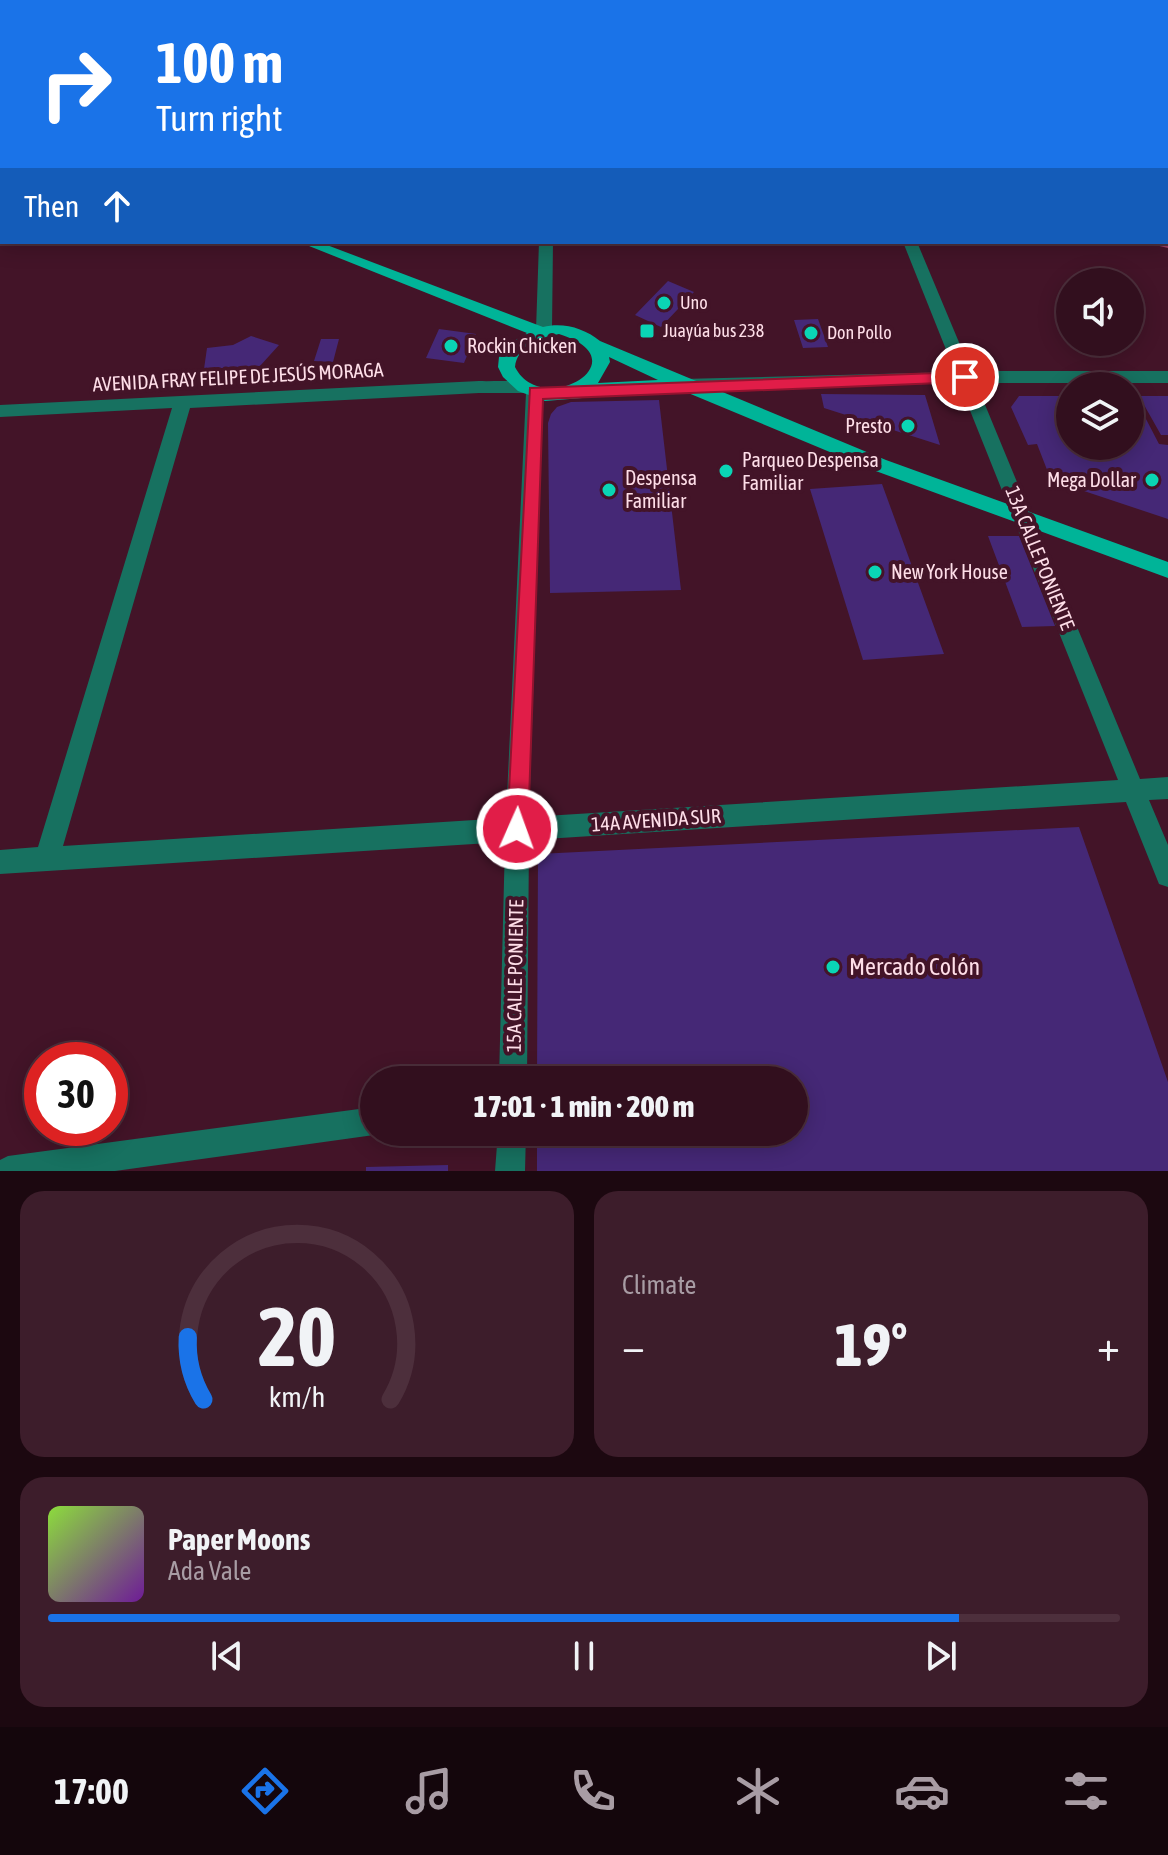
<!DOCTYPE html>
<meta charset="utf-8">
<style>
:root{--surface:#320f1e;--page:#3d1d2b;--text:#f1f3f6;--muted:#a89ca4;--line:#4d2f3c;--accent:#1a73e8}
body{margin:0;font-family:"Asap Condensed",sans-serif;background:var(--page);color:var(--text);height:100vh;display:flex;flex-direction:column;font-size:30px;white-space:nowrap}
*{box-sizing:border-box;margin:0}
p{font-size:26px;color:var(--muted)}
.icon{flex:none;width:44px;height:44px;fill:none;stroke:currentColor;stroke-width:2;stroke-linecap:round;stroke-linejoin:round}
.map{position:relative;height:1171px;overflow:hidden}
.sheet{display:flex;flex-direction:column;gap:20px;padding:20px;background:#1c0810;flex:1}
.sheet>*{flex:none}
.top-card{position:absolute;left:0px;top:0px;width:1168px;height:244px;box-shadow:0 4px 20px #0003,0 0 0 2px var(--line);background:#1a73e8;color:#fff;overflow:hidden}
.tools{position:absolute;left:1056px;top:268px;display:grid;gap:16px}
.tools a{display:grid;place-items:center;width:88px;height:88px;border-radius:50%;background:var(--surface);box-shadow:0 4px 20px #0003,0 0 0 2px var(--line);font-size:40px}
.speed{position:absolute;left:24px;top:1042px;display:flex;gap:16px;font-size:40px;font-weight:700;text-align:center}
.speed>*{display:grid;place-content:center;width:104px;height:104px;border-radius:50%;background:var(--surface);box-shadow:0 4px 20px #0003,0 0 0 2px var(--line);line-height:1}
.speed .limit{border:12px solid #d22;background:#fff;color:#111}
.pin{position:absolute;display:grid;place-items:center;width:68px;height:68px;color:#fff;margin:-34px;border:4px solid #fff;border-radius:50%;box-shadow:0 2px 8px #0007}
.me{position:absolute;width:88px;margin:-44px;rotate:2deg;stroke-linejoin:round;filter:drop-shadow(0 0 6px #0008)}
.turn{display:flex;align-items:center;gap:28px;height:168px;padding:0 24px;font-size:36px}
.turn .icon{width:104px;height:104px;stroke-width:2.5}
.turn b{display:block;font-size:56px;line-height:68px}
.then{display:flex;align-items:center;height:76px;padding:0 24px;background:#0003;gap:16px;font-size:30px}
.big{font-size:60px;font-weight:800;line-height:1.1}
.sheet .widget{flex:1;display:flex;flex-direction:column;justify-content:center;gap:12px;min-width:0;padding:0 28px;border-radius:24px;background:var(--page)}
.sheet .dial{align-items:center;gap:0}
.dial svg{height:208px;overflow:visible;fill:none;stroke:var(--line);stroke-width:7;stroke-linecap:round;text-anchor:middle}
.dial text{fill:var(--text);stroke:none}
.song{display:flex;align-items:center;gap:24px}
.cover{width:96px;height:96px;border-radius:12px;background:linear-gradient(135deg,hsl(90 70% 55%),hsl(280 70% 35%))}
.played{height:8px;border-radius:4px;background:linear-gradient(90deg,var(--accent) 85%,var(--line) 85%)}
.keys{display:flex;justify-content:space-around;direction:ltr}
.heat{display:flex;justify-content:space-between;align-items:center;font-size:44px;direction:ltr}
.sheet .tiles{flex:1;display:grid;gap:20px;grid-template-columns:1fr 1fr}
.widget:last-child{grid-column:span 2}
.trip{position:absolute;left:360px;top:1066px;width:448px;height:80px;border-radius:40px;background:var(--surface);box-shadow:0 4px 20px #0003,0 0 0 2px var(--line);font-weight:800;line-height:80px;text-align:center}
.dock{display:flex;height:128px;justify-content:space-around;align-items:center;background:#14060c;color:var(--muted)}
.dock .icon{width:56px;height:56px}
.dock .current{color:var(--accent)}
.dock b{font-size:36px;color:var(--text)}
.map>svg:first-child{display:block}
</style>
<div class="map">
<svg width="1168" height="1171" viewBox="0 0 1168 1171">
<rect width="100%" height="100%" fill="#431428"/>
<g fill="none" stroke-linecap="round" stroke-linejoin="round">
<!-- stream -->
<path fill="#993f64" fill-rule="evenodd" d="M467 0H473L471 2H465Z
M1150 242 1168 244V248L1151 244Z"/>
</g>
<!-- building -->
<path fill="#452876" d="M668 281 694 292 661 327 635 315Z
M818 319 828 347 803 348 794 320Z
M439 329 476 334 464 363 426 358Z
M251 336 279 345 260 366 204 369 207 348 233 345Z
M321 339H339L333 362 314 361Z
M821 394 925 395 940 445 824 408Z
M1019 396H1070V446H1130V396H1134L1159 444 1168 445V519L1051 480 1037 444 1028 445 1011 407Z
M1139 396H1168V435H1161Z
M659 400 681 590 550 593 548 423 551 414 557 407 571 402Z
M882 484 944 654 863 660 810 489Z
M988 536H1019L1055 626 1022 627Z
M1079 827 1168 1082V1171H537V1132H794V1080H537L538 854Z
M448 1165V1171H366V1167Z"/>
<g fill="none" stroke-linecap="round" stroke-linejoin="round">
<!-- minor -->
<path fill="#177160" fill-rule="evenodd" d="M546 0H556V2H546Z
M810 0H820L821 2H811Z
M1103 0H1113L1114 2H1104Z
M1166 8H1168V14H1166Z
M1166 70 1168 71V80L1166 79Z
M1166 137H1168V145H1166Z
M0 234H2L3 242H0Z
M539 242H553L552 330 544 335 536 330Z
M903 242H917L971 371H1168V383H976L1140 779 1168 777V799L1149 800 1168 845V887L1159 884 1126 802 529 840 527 1080H499L505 842 0 874V850L38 847 172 408 0 417V405L479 381C500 382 530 377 543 392L529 817 1118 780 959 383 682 391 674 385 682 379 955 372ZM479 393H526L506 818 63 846 190 408Z
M374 1107V1132H382L374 1135 115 1171H0V1160L8 1156Z
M498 1132H526L525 1171H495Z"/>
<!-- major -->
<path fill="#00b498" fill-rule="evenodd" d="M0 119 2 120V128L0 127Z
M299 242H319L543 327C563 322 584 328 600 341L886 460 1168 562V578L873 470 681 390 545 401 518 391 503 377 498 367 499 357 508 345 527 333ZM559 334C644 360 542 420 515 367 517 346 540 337 559 334ZM609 357 658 380 598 383 610 362Z"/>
</g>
<!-- route -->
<path fill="#e11d48" stroke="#92132f" stroke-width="2" d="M965 372 972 377 965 382 543 399 528 829 525 836 517 840 510 836 507 829 530 388Z"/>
<!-- markers -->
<g fill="#0ad5b5" stroke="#431428" stroke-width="3">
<circle cx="664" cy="303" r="8"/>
<rect x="639" y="323" width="16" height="16" rx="4"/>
<circle cx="811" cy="333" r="8"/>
<circle cx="451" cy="346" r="8"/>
<circle cx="908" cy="426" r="8"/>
<circle cx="726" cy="471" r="8"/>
<circle cx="1152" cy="480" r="8"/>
<circle cx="609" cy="490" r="8"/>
<circle cx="875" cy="572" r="8"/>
<circle cx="833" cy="967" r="8"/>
</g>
<g text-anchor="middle" stroke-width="8" stroke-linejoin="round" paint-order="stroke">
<!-- far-poi labels -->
<g font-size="18" fill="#fedee8" stroke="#431428" text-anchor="start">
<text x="680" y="309">Uno</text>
<text x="663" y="337">Juayúa bus 238</text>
<text x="827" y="339">Don Pollo</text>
</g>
<!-- poi labels -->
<g font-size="20" fill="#fedee8" stroke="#431428" text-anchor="start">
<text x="467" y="353">Rockin Chicken</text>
<text x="892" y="433" text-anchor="end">Presto</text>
<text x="742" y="467">Parqueo Despensa<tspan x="742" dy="23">Familiar</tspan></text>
<text x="625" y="485">Despensa<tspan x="625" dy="23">Familiar</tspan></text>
<text x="1136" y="487" text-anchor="end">Mega Dollar</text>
<text x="891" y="579">New York House</text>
</g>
<!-- street labels -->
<g font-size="20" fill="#fedee8" stroke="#431428">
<text transform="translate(238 377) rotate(-3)" y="7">AVENIDA FRAY FELIPE DE JESÚS MORAGA</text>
<text transform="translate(1040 558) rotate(68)" y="7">13A CALLE PONIENTE</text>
<text transform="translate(656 820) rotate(-4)" y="7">14A AVENIDA SUR</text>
<text transform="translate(515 976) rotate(-89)" y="7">15A CALLE PONIENTE</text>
</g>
<!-- near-poi labels -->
<g font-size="24" fill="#fedee8" stroke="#431428" text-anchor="start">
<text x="849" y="975">Mercado Colón</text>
</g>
</g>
</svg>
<div class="tools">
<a><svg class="icon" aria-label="sound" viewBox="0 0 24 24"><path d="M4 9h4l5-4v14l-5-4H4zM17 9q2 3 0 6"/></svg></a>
<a><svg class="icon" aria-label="layers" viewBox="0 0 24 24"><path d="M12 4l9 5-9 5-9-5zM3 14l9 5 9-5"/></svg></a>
</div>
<div class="speed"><div class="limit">30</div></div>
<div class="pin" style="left:965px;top:377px;background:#d93025"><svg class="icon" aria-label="arrive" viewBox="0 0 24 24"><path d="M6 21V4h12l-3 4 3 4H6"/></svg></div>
<svg class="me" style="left:517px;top:829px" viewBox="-20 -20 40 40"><circle r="17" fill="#e11d48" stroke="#fff" stroke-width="3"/><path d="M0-11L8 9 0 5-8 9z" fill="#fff"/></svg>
<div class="trip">17:01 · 1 min · 200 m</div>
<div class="top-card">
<div class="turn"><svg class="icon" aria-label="right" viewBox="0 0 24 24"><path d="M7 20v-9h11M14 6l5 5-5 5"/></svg><div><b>100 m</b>Turn right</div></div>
<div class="then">Then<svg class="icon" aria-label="ahead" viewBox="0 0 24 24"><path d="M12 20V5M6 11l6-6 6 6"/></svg></div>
</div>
</div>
<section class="sheet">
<div class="tiles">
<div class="widget dial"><svg viewBox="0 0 100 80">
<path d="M14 69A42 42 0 1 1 86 69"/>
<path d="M14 69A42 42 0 0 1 8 45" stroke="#1a73e8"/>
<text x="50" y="56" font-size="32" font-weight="700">20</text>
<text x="50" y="72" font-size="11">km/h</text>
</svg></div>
<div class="widget"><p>Climate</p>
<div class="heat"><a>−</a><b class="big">19°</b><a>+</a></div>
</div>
<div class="widget">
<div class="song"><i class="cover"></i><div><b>Paper Moons</b><p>Ada Vale</p></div></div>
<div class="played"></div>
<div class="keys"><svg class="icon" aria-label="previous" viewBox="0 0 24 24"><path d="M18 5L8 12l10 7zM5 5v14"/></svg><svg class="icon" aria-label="pause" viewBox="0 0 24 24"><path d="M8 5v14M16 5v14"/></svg><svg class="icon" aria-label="next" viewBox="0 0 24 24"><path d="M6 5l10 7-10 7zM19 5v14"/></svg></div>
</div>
</div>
</section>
<nav class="dock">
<b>17:00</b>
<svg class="icon current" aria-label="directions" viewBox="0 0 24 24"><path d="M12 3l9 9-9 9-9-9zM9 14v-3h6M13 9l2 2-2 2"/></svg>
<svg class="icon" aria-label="music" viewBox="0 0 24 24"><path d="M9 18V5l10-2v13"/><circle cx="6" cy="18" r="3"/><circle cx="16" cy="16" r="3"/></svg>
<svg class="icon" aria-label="phone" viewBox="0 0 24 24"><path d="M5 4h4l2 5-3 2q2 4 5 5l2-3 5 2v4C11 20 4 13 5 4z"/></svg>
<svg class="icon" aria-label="climate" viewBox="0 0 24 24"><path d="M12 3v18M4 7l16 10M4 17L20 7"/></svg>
<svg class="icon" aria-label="car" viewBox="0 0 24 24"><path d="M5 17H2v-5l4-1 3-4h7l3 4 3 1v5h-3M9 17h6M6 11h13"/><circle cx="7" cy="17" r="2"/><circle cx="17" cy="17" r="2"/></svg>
<svg class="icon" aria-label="filters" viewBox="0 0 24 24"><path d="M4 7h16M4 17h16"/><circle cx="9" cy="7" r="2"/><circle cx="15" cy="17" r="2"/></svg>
</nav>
